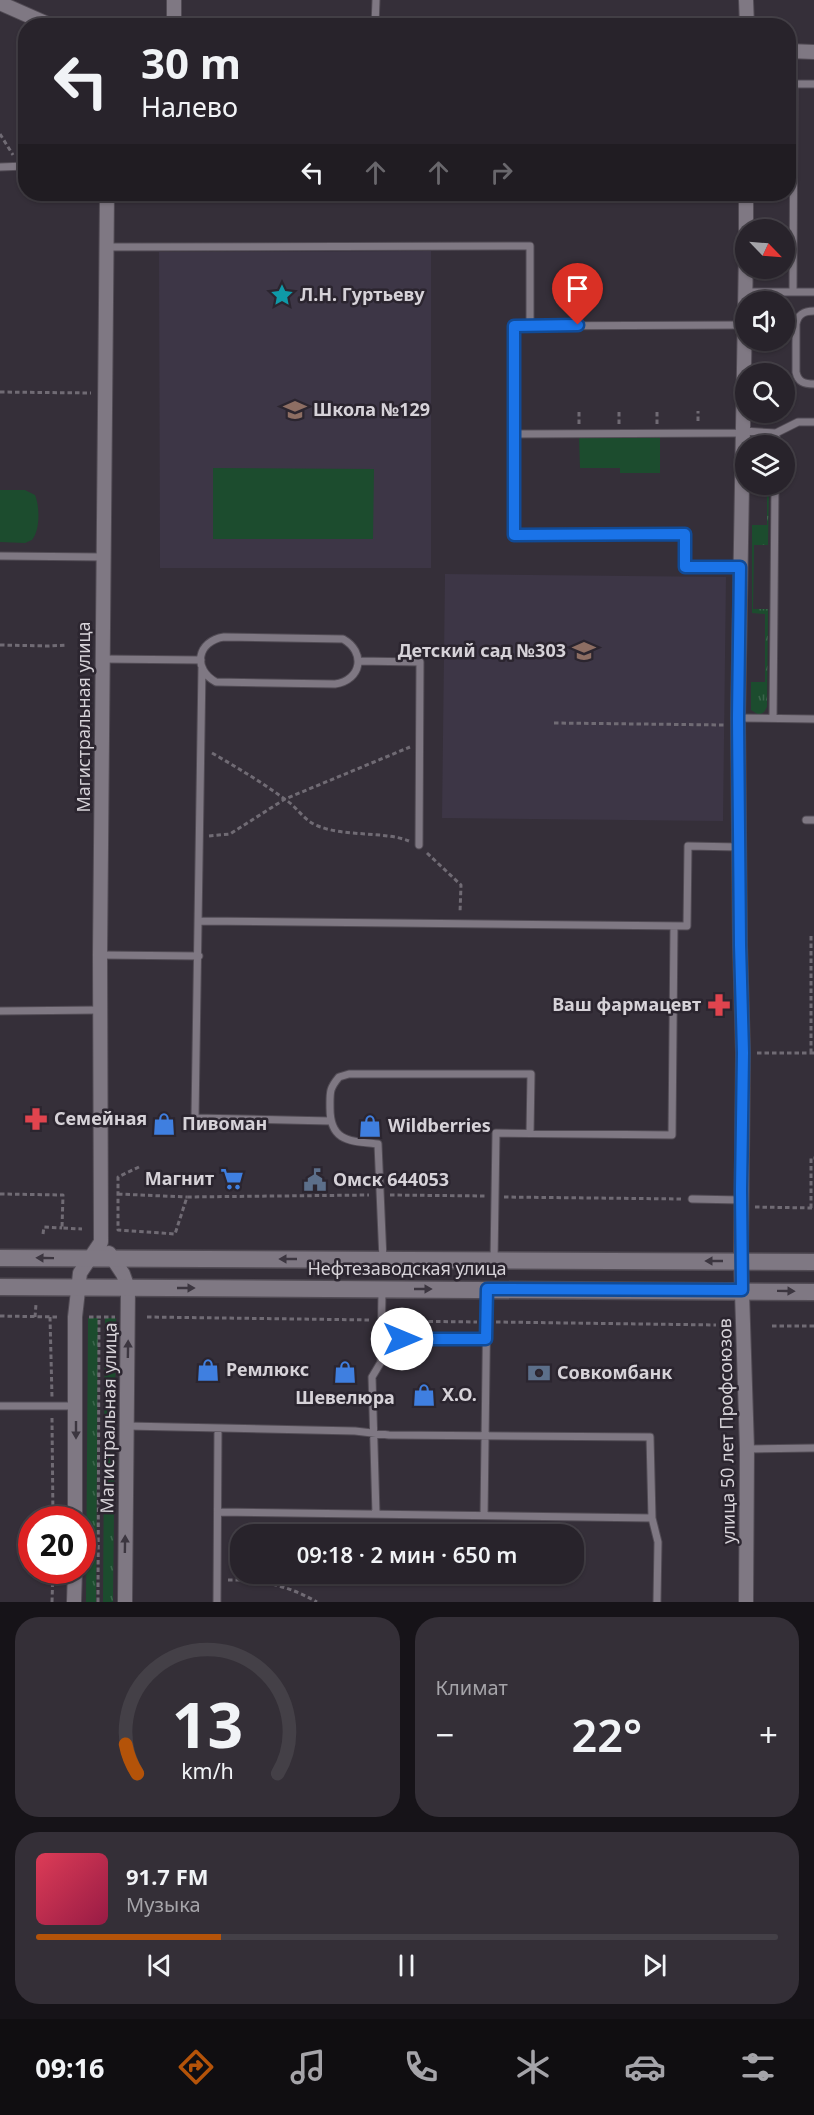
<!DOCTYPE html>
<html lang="ru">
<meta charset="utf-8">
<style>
:root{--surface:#28232b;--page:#342f37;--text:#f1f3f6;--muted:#a5a4a9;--line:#444047;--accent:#b45309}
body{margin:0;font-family:"Noto Sans",sans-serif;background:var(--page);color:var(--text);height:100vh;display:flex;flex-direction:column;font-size:22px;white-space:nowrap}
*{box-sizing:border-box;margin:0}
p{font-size:20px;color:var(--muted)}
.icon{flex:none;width:33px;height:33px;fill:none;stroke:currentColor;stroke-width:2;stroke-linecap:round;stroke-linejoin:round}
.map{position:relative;height:1602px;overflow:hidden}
.drawer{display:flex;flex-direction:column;gap:15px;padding:15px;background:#161318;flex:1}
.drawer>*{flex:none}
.guide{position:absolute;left:18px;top:18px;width:778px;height:183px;border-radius:24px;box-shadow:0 2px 4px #0004,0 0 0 2px var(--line);background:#28232b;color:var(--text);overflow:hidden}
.needle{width:39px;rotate:115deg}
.fabs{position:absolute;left:735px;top:219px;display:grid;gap:12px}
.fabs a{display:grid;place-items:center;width:60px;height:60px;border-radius:50%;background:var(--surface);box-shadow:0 2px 4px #0004,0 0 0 2px var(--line);font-size:30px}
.speed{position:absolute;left:18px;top:1506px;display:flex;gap:12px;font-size:30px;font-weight:700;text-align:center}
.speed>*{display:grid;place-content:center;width:78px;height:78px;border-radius:50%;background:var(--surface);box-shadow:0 2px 4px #0004,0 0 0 2px var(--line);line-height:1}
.speed .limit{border:9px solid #d22;background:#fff;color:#111}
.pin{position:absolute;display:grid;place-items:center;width:51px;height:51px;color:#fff;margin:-62px -26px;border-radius:50% 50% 50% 0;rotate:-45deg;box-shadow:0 0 6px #0007}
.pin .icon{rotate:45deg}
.me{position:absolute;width:66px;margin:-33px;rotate:90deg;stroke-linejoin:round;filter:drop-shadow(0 0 4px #0008)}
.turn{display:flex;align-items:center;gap:21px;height:126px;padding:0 24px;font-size:27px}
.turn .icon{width:78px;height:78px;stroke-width:2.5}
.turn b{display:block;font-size:42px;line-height:51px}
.lanes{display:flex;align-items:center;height:57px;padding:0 24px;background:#0003;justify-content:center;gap:30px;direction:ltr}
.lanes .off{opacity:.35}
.big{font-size:45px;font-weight:600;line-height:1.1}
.drawer .tile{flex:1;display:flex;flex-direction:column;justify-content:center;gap:9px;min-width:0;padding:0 21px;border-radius:24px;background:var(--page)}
.drawer .dial{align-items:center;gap:0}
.dial svg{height:156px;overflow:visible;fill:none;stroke:var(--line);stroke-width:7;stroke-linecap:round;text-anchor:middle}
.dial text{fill:var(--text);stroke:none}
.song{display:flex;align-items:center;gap:18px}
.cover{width:72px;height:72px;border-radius:9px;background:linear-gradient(135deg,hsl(350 70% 55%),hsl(340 70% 35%))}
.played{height:6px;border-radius:3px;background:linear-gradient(90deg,var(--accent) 25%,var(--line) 25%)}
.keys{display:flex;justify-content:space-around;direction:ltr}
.heat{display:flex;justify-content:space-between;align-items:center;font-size:33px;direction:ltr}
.drawer .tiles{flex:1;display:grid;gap:15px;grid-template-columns:1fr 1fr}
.tile:last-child{grid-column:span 2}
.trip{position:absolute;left:230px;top:1524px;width:354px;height:60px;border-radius:24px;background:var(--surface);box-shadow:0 2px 4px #0004,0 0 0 2px var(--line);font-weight:600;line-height:60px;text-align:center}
.tab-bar{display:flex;height:96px;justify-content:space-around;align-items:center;background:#100e11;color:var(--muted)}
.tab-bar .icon{width:42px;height:42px}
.tab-bar .on{color:var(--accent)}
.tab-bar b{font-size:27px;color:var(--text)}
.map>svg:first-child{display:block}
</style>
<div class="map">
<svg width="814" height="1602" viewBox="0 0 814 1602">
<defs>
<pattern id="grass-tufts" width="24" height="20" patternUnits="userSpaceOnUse" patternTransform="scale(1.5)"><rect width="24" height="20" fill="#1c4c2e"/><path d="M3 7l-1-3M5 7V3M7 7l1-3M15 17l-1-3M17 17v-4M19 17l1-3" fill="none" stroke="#3c654c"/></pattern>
</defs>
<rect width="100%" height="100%" fill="#352f39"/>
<!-- education -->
<path fill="#3d3646" d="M431 251V568H160L159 252Z
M445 574 726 577 723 821 442 818Z"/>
<!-- grass -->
<path fill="url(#grass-tufts)" d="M767 485H769L768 545H754L753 609H768L767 707 764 712 759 715 751 710V682H765V614L752 613V525H767Z
M88 1318H98L96 1602H86Z
M105 1318H116L113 1602H103Z"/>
<!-- park -->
<path fill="#1c4c2e" d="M579 437H660V473H620V468H580Z
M213 468 374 469 373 539H213Z
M0 490H25L35 495C40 507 40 531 32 540L25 543 0 542Z"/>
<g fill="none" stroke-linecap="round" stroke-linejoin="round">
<!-- service casing -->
<g stroke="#514b54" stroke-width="9">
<path id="service" d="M375 26 376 0
M0 167 26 166
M106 247 530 246V326
M745 292H814
M793 292 794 84H814
M814 311C804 311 798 314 796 324V372C798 382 804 384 814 384
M742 431 776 433 798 422H814
M515 434 742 433
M776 446V433
M0 556 103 557
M740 567H685V534L515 535 514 326 744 325
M224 637 343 639C366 652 362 680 335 684L216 682C192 669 197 641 224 637Z
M102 659 201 660
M358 661 420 662 419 845
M202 667 195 1118 330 1121
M738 718 814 719
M773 718 775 484
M806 820H814
M199 921 687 926 688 846 739 847
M100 955 199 956
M0 1011 100 1010
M692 1199 741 1200
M383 1260 378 1144C350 1141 330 1142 330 1108 330 1092 329 1089 339 1077L349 1074H531L530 1133
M494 1260 496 1133 672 1135 674 926
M381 1339H486
M0 1406H76
M127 1426 355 1431 389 1435 650 1437 652 1518 658 1542 657 1602
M747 1449 814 1448
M218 1512 652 1518
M376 1514 372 1377 381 1362 382 1291
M484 1515 487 1292
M217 1602 218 1428"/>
</g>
<!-- minor casing -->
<g stroke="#514b54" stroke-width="16">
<path id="minor" d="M746 0 747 26
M0 3 52 26
M174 26V0
M789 51 814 52
M746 230V194
M746 252 738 718 740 945 743 1053 741 1261 747 1449 746 1602
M109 1253 123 1274 128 1288 125 1602
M75 1520V1317L80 1273 101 1242 100 955 107 194
M74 1602 75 1570"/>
</g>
<!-- secondary casing -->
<g stroke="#514b54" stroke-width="19">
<path id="secondary" d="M0 1258 814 1262
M0 1287 814 1292"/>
</g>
<!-- path -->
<path stroke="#706b74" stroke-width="3" stroke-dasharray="4.5 3" stroke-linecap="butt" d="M0 134 13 155
M0 392 91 393
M698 421V411
M579 424V411
M619 424V411
M657 424V411
M786 480 787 450
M0 645 49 646 67 645
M554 723 725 725
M212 753C238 768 263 783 286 800 298 808 304 821 318 826 345 837 384 831 409 841
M209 836 230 834 285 799 410 747
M427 853 461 885 460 913
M811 936V1053
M757 1053H814
M139 1167 118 1177V1230L175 1234 187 1197 369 1195
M0 1194 63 1195 62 1228 82 1229
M118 1194 187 1197
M390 1195 486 1196
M504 1197 681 1199
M755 1207 814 1208
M811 1208V1158H814
M43 1234 44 1227 62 1228
M0 1316 58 1317
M35 1317 36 1304
M50 1317 52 1397
M89 1317H115
M147 1317 372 1320
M391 1321 477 1322
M496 1322 716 1325
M772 1326H814
M52 1418 53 1520
M228 1580C260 1579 289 1586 317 1602
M52 1602 53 1570
M98 1602 99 1317"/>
<!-- service -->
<use href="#service" stroke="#7f7883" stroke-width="7"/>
<!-- minor -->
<use href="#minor" stroke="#7f7883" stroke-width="14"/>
<!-- secondary -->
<use href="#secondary" stroke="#7f7883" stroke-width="16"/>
</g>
<!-- one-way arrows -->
<defs><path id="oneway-solid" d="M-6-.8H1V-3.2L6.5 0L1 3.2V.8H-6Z" transform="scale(1.5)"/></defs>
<g fill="#3c3640">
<use href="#oneway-solid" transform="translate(45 1258) rotate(-179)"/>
<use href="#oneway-solid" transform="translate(288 1259) rotate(-180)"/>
<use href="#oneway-solid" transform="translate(714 1261) rotate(-180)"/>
<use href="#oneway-solid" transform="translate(186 1288)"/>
<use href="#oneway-solid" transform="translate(423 1289)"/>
<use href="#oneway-solid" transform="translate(786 1291) rotate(1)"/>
<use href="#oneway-solid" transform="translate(128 1349) rotate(-89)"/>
<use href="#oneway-solid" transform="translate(76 1430) rotate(90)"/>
<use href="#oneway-solid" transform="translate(125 1544) rotate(-89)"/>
</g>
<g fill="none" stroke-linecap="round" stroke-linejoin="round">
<!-- route casing -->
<g stroke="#114b97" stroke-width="15">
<path id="route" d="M402 1339H486L487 1289 742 1290 741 1190 743 1053 740 945 738 718 740 567H685V534L514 535V326L578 325"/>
</g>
<!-- route -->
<use href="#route" stroke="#1a73e8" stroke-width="10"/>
</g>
<!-- icons -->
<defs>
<g id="sight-bare" transform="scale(1.8)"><path d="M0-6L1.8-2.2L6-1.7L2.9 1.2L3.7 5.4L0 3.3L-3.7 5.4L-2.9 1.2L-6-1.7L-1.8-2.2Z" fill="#0f9aa8" stroke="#2b252f" stroke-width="2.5" paint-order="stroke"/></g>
<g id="school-bare" transform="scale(1.8)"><path d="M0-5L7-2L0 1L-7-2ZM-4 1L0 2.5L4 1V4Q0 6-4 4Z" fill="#8d6e63" stroke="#2b252f" stroke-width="2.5" paint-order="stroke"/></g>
<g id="pharmacy-bare" transform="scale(1.8)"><path d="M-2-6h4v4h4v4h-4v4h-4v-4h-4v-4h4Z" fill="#e0444e" stroke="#2b252f" stroke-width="2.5" paint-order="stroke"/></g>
<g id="shop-bare" transform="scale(1.8)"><path d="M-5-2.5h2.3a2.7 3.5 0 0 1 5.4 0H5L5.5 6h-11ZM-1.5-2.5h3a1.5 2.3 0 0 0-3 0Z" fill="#3f7fe0" stroke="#2b252f" stroke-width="2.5" paint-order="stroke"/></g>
<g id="supermarket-bare" transform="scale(1.8)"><path d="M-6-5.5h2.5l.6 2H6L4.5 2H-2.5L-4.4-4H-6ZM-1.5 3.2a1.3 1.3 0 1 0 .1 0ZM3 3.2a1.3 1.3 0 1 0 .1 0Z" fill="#3f7fe0" stroke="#2b252f" stroke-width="2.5" paint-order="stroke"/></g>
<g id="civic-bare" transform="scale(1.8)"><path d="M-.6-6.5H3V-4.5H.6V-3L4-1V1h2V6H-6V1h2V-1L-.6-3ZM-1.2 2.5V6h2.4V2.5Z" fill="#5c6f8a" stroke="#2b252f" stroke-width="2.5" paint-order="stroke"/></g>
<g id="bank-bare" transform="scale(1.8)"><path d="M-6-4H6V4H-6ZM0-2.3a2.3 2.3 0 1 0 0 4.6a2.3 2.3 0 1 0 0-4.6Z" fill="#5c6f8a" stroke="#2b252f" stroke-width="2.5" paint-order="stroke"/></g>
</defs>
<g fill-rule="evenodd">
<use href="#sight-bare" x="282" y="295"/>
<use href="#school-bare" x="295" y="410"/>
<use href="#school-bare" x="584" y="651"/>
<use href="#pharmacy-bare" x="719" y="1005"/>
<use href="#pharmacy-bare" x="36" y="1119"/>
<use href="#shop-bare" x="164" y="1124"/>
<use href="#shop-bare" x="370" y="1126"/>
<use href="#supermarket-bare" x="232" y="1179"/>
<use href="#civic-bare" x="315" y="1180"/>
<use href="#shop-bare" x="208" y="1370"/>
<use href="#shop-bare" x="345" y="1372"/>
<use href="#bank-bare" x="539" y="1373"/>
<use href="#shop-bare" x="424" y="1395"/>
</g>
<g text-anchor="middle" stroke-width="5" stroke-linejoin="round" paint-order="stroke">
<!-- poi labels -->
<g font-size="18" font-weight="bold" fill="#d6d2d8" stroke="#2b252f" text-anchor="start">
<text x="300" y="301">Л.Н. Гуртьеву</text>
<text x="313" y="416">Школа №129</text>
<text x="566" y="657" text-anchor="end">Детский сад №303</text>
<text x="701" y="1011" text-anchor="end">Ваш фармацевт</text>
<text x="54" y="1125">Семейная</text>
<text x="182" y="1130">Пивоман</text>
<text x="388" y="1132">Wildberries</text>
<text x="214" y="1185" text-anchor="end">Магнит</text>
<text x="333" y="1186">Омск 644053</text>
<text x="226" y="1376">Ремлюкс</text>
<text x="557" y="1379">Совкомбанк</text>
<text x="442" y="1401">X.O.</text>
<text x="345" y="1404" text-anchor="middle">Шевелюра</text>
</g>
<!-- street labels -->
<g font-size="18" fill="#d6d2d8" stroke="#2b252f">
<text transform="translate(84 717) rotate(-90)" y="6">Магистральная улица</text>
<text x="407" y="1275">Нефтезаводская улица</text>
<text transform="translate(109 1418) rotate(-89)" y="6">Магистральная улица</text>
<text transform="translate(727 1431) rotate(-91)" y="6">улица 50 лет Профсоюзов</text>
</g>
</g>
</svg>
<div class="fabs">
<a><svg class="needle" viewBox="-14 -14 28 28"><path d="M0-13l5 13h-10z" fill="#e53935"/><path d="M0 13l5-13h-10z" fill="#a5a4a9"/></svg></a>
<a><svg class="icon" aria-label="sound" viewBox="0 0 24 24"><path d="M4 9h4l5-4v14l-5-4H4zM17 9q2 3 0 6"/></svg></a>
<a><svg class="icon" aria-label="search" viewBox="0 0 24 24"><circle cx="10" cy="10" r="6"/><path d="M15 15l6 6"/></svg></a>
<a><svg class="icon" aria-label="layers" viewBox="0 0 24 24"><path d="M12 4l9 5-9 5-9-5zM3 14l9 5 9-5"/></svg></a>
</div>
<div class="speed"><div class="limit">20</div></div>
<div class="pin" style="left:578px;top:325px;background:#d93025"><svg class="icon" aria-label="arrive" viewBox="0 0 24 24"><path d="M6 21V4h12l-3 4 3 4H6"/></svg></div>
<svg class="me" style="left:402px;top:1339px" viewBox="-20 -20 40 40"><circle r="19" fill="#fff"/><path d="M0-13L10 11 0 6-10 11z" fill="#1a73e8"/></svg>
<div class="trip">09:18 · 2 мин · 650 m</div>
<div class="guide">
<div class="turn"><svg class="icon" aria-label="left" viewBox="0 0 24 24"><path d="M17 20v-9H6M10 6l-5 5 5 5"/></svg><div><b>30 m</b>Налево</div></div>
<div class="lanes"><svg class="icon" aria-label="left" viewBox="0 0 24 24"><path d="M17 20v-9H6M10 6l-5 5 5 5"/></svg><svg class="icon off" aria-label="ahead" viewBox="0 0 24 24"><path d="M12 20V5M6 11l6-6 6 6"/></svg><svg class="icon off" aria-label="ahead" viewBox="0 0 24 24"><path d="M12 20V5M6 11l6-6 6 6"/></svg><svg class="icon off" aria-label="right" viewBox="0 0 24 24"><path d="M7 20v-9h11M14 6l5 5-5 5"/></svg></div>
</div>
</div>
<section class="drawer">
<div class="tiles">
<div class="tile dial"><svg viewBox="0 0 100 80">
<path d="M14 69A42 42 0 1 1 86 69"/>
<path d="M14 69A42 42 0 0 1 8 54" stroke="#b45309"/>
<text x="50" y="56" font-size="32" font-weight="700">13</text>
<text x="50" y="72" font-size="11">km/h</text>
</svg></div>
<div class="tile"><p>Климат</p>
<div class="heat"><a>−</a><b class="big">22°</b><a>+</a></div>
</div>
<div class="tile">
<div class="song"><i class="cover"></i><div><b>91.7 FM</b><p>Музыка</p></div></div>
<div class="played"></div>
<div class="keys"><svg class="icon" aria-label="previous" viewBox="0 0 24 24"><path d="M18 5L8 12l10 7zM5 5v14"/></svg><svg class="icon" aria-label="pause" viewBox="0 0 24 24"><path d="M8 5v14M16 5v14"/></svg><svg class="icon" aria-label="next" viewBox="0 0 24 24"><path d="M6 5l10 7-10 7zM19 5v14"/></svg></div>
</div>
</div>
</section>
<nav class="tab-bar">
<b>09:16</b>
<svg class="icon on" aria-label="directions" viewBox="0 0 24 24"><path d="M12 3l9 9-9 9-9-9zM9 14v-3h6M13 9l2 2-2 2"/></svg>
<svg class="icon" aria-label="music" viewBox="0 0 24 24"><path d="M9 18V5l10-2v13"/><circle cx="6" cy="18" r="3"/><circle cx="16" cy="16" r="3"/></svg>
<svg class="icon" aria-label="phone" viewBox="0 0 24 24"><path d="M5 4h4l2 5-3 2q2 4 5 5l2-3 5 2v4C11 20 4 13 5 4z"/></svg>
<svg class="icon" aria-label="climate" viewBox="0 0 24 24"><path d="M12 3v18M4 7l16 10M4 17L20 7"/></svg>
<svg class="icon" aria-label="car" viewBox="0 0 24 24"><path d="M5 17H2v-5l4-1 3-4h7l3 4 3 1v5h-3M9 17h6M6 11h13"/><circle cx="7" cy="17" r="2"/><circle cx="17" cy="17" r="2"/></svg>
<svg class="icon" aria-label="filters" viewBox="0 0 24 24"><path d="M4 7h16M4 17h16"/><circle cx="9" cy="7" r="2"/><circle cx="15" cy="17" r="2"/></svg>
</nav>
